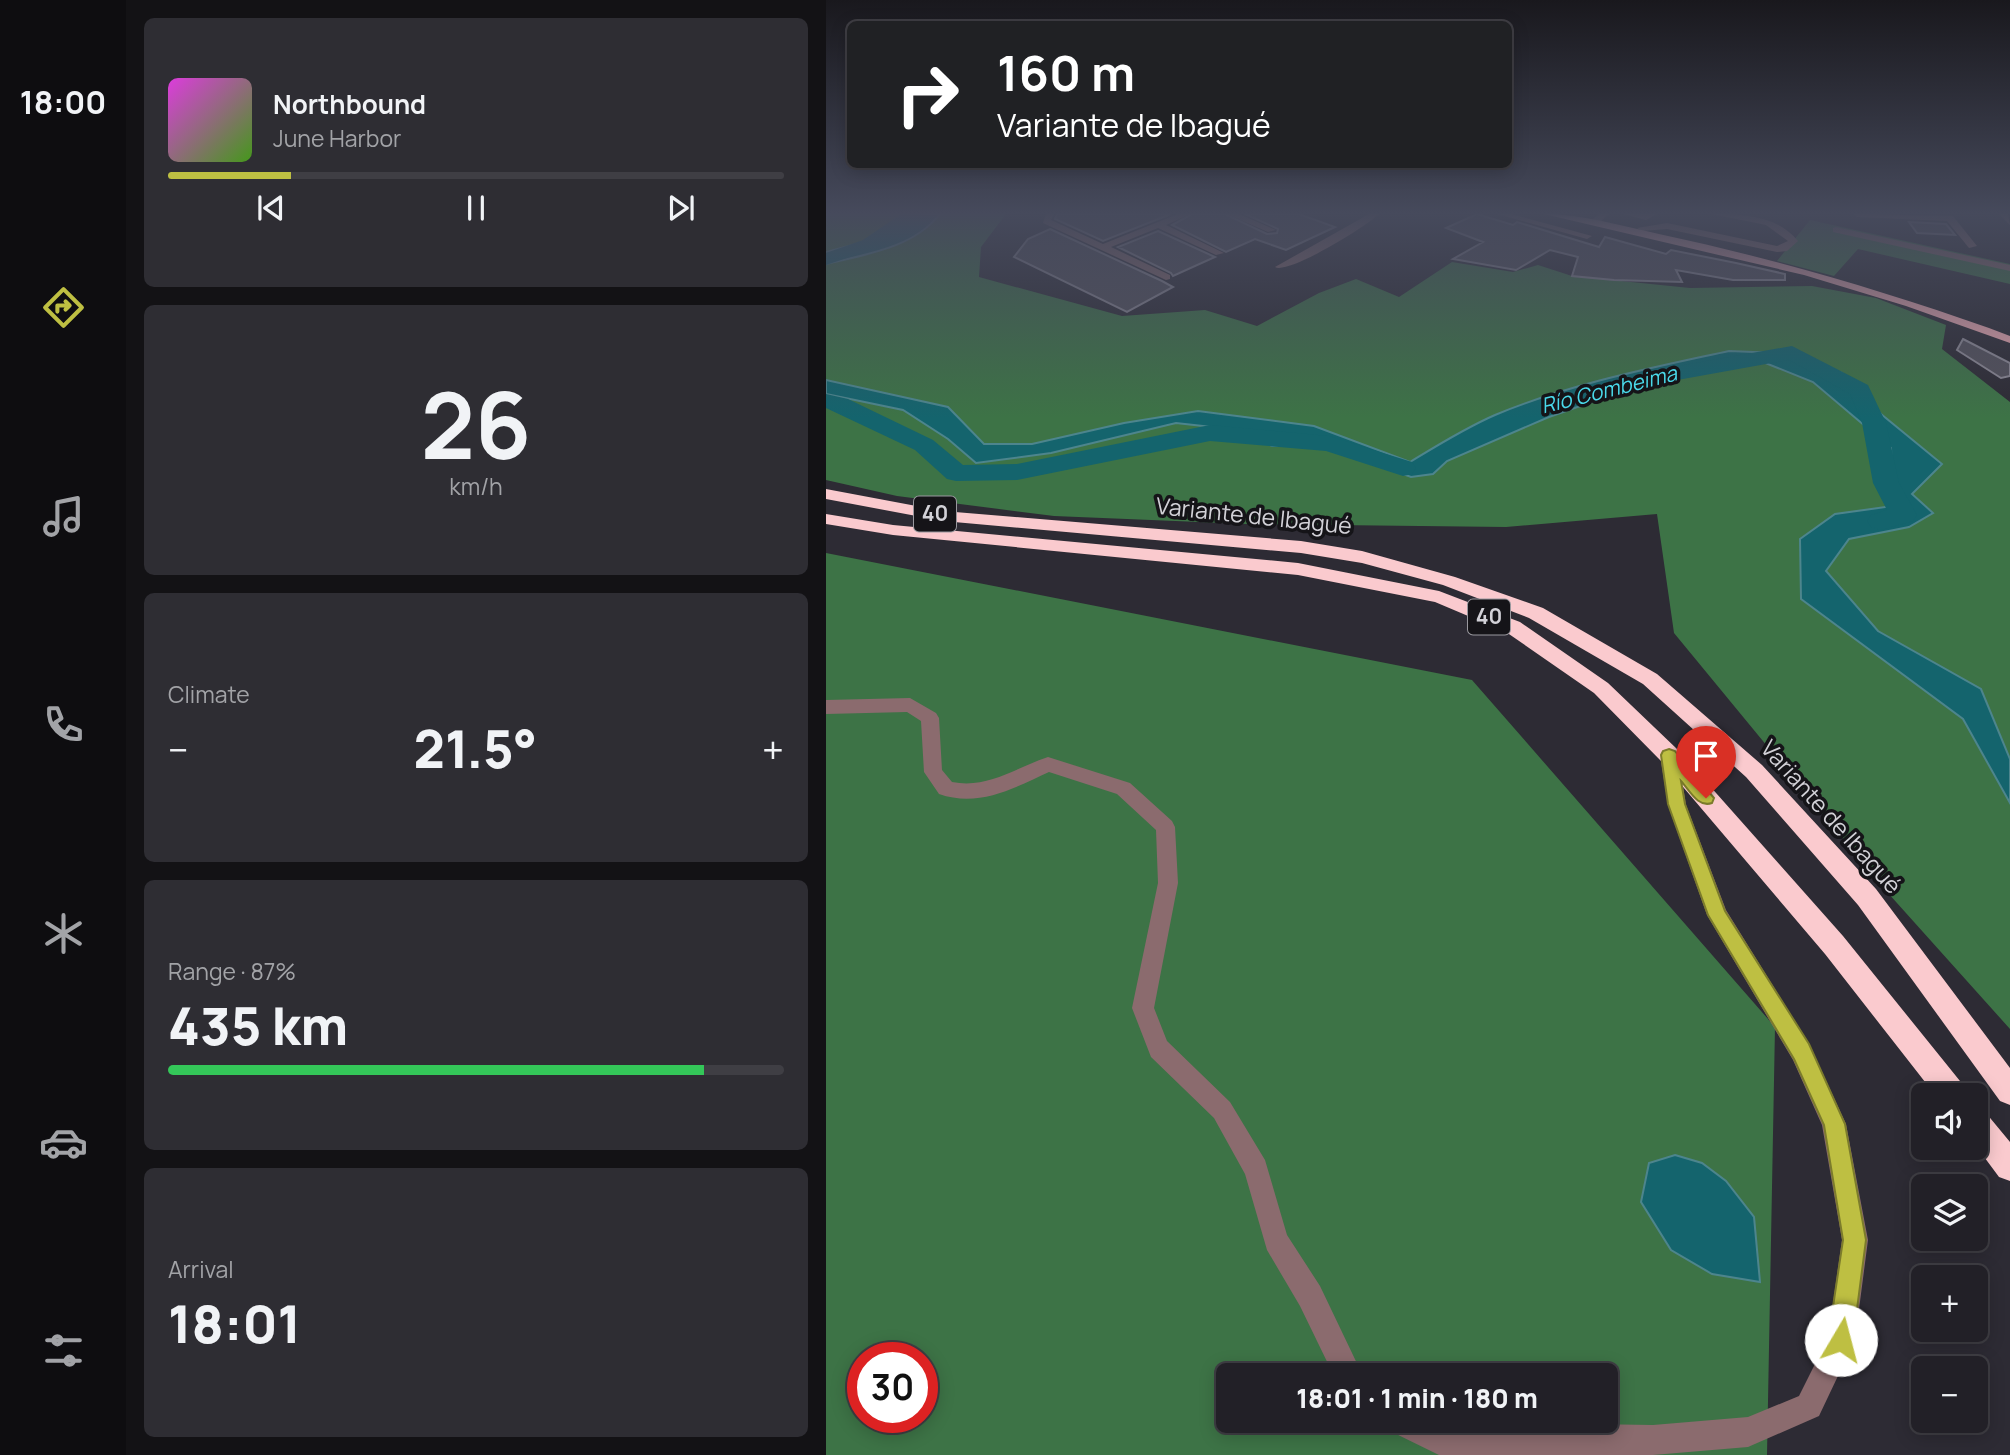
<!DOCTYPE html>
<meta charset="utf-8">
<style>
:root{--surface:#222027;--page:#2e2d33;--text:#f1f3f6;--muted:#a2a3a7;--line:#3f3e44;--accent:#bebf42}
body{margin:0;font-family:Manrope,sans-serif;background:var(--page);color:var(--text);height:100vh;display:flex;flex-direction:column;font-size:26px;white-space:nowrap}
*{box-sizing:border-box;margin:0}
p{font-size:23px;color:var(--muted)}
.icon{flex:none;width:38px;height:38px;fill:none;stroke:currentColor;stroke-width:2;stroke-linecap:round;stroke-linejoin:round}
.map{position:relative;flex:1;overflow:hidden}
.drawer{display:flex;flex-direction:column;gap:18px;padding:18px;background:#131215;width:700px}
.drawer>*{flex:none}
.guide{position:absolute;left:21px;top:21px;width:665px;height:147px;border-radius:10px;box-shadow:0 4px 18px #0003,0 0 0 2px var(--line);background:#202124;color:#fff;overflow:hidden}
.tools{position:absolute;left:1085px;top:1083px;display:grid;gap:14px}
.tools a{display:grid;place-items:center;width:77px;height:77px;border-radius:10px;background:var(--surface);box-shadow:0 4px 18px #0003,0 0 0 2px var(--line);font-size:35px}
.speed{position:absolute;left:21px;top:1342px;display:flex;gap:14px;font-size:35px;font-weight:700;text-align:center}
.speed>*{display:grid;place-content:center;width:91px;height:91px;border-radius:50%;background:var(--surface);box-shadow:0 4px 18px #0003,0 0 0 2px var(--line);line-height:1}
.speed .limit{border:10px solid #d22;background:#fff;color:#111}
.pin{position:absolute;display:grid;place-items:center;width:60px;height:60px;color:#fff;margin:-72px -30px;border-radius:50% 50% 50% 0;rotate:-45deg;box-shadow:0 0 7px #0007}
.pin .icon{rotate:45deg}
.me{position:absolute;width:77px;margin:-38px;rotate:8deg;stroke-linejoin:round;filter:drop-shadow(0 0 5px #0008)}
.turn{display:flex;align-items:center;gap:24px;height:147px;padding:0 35px;font-size:32px}
.turn .icon{width:91px;height:91px;stroke-width:2.5}
.turn b{display:block;font-size:49px;line-height:60px}
.big{font-size:52px;font-weight:800;line-height:1.1}
.drawer .tile{flex:1;display:flex;flex-direction:column;justify-content:center;gap:10px;min-width:0;padding:0 24px;border-radius:10px;background:var(--page)}
.drawer .dial{align-items:center;gap:0}
.dial b{font-size:91px;line-height:1}
.song{display:flex;align-items:center;gap:21px}
.cover{width:84px;height:84px;border-radius:10px;background:linear-gradient(135deg,hsl(300 70% 55%),hsl(100 70% 35%))}
.played{height:7px;border-radius:4px;background:linear-gradient(90deg,var(--accent) 20%,var(--line) 20%)}
.keys{display:flex;justify-content:space-around;direction:ltr}
.heat{display:flex;justify-content:space-between;align-items:center;font-size:38px;direction:ltr}
.charge{height:10px;border-radius:5px;background:linear-gradient(90deg,#34c759 87%,var(--line) 0)}
.trip{position:absolute;left:390px;top:1363px;width:402px;height:70px;border-radius:10px;background:var(--surface);box-shadow:0 4px 18px #0003,0 0 0 2px var(--line);font-weight:800;line-height:70px;text-align:center}
main{display:flex;flex:1;min-height:0}
.tab-bar{display:flex;flex-direction:column;width:126px;justify-content:space-around;align-items:center;background:#0e0d10;color:var(--muted)}
.tab-bar .icon{width:49px;height:49px}
.tab-bar .active{color:var(--accent)}
.tab-bar b{font-size:32px;color:var(--text)}
.map>svg:first-child{display:block}
</style>
<main>
<nav class="tab-bar">
<b>18:00</b>
<svg class="icon active" aria-label="directions" viewBox="0 0 24 24"><path d="M12 3l9 9-9 9-9-9zM9 14v-3h6M13 9l2 2-2 2"/></svg>
<svg class="icon" aria-label="music" viewBox="0 0 24 24"><path d="M9 18V5l10-2v13"/><circle cx="6" cy="18" r="3"/><circle cx="16" cy="16" r="3"/></svg>
<svg class="icon" aria-label="phone" viewBox="0 0 24 24"><path d="M5 4h4l2 5-3 2q2 4 5 5l2-3 5 2v4C11 20 4 13 5 4z"/></svg>
<svg class="icon" aria-label="climate" viewBox="0 0 24 24"><path d="M12 3v18M4 7l16 10M4 17L20 7"/></svg>
<svg class="icon" aria-label="car" viewBox="0 0 24 24"><path d="M5 17H2v-5l4-1 3-4h7l3 4 3 1v5h-3M9 17h6M6 11h13"/><circle cx="7" cy="17" r="2"/><circle cx="17" cy="17" r="2"/></svg>
<svg class="icon" aria-label="filters" viewBox="0 0 24 24"><path d="M4 7h16M4 17h16"/><circle cx="9" cy="7" r="2"/><circle cx="15" cy="17" r="2"/></svg>
</nav>
<section class="drawer">
<div class="tile">
<div class="song"><i class="cover"></i><div><b>Northbound</b><p>June Harbor</p></div></div>
<div class="played"></div>
<div class="keys"><svg class="icon" aria-label="previous" viewBox="0 0 24 24"><path d="M18 5L8 12l10 7zM5 5v14"/></svg><svg class="icon" aria-label="pause" viewBox="0 0 24 24"><path d="M8 5v14M16 5v14"/></svg><svg class="icon" aria-label="next" viewBox="0 0 24 24"><path d="M6 5l10 7-10 7zM19 5v14"/></svg></div>
</div>
<div class="tile dial"><b>26</b><p>km/h</p></div>
<div class="tile"><p>Climate</p>
<div class="heat"><a>−</a><b class="big">21.5°</b><a>+</a></div>
</div>
<div class="tile"><p>Range · 87%</p><b class="big">435 km</b><div class="charge"></div></div>
<div class="tile"><p>Arrival</p><b class="big">18:01</b></div>
</section>
<div class="map">
<svg width="1184" height="1455" viewBox="0 0 1184 1455">
<rect width="100%" height="100%" fill="#2d2b34"/>
<!-- forest -->
<path fill="#3d7346" fill-rule="evenodd" d="M0 214H180L155 247 153 277 296 316 379 310 431 326 493 293 530 279 573 297 626 262 687 272 712 265 746 276 864 288 986 286 1050 298 1120 325 1116 349 1184 402V1029L1062 893 848 633 831 514 680 527 422 524 228 516 71 496 0 480Z
M984 220 1184 264V284L1032 249 1008 276 951 261Z
M0 553 646 680 949 1027 941 1455H0ZM37 1358H96V1418H37ZM402 1376H780V1421H402Z"/>
<!-- water -->
<path fill="#14646d" stroke="#4d858d" stroke-width="2" d="M78 214H114C87 248 41 254 0 264V252L61 236Z
M903 351 953 353 1016 373 1055 414 1116 464 1086 494 1107 513 1083 527 1023 539 1000 571 1052 631 1155 689 1184 759V803L1137 719 975 599 974 539 1009 514 1067 506 1065 448 987 382 937 362 874 364 723 417 621 461 607 474 585 477 555 466 520 446H446L413 430 350 423 225 453 150 463 122 439 77 410 0 394V380L122 407 158 444H206L298 423 372 411 488 426 584 462C612 445 639 428 669 415 743 384 825 368 903 351Z
M849 1155 876 1163 900 1181 928 1217 934 1282 886 1274 845 1250 815 1202 823 1163Z"/>
<g fill="none" stroke-linecap="round" stroke-linejoin="round">
<!-- river -->
<path fill="#14646d" fill-rule="evenodd" d="M75 214H96L51 248 0 265V253L37 240Z
M966 346 1042 385 1060 423 1073 483 1091 515 1087 521 1055 530 1045 527 1041 521 1045 515 1061 510 1047 483 1036 423 1024 394 963 360 807 388 799 386 795 381 799 376 807 374Z
M0 394 22 399 107 440 137 465 191 464 384 425 503 436 586 462 590 468 586 474 577 476 500 451 384 441 191 480 130 481 121 479 89 450 0 408Z"/>
</g>
<!-- building -->
<path fill="#52505a" stroke="#8b8893" stroke-width="2" d="M231 214H345L277 241 229 219Z
M366 214H399L441 234 451 233 452 229 419 214H473L509 227 460 250 429 239 400 252 346 225Z
M651 214 687 225 691 222 773 247 779 237 840 254 845 250 910 263 959 274V280H907L850 270 856 282 788 280 746 276 752 257 724 250 690 270 627 259 657 242 620 228Z
M1083 222 1120 224 1129 235 1091 233Z
M224 229 336 281 347 287 301 312 188 257 202 239Z
M332 231 389 257 347 276 345 273 292 247Z
M1137 339 1184 363V376L1175 378 1131 350Z"/>
<g fill="none" stroke-linecap="round" stroke-linejoin="round">
<!-- minor -->
<path fill="#8b6b6e" fill-rule="evenodd" d="M220 214H228L225 220 277 244 352 214H364L340 225 398 253 390 255 332 228 285 247 344 275V279L340 280 217 223Z
M401 214H413L450 230 442 232Z
M543 214H553C541 226 462 275 449 267Z
M671 214H685L766 236 761 239Z
M773 214H783L775 221H769L767 219Z
M797 214H831L820 220Z
M886 214C916 214 951 215 972 241L961 251 951 252 841 229 816 231 811 228 841 223 951 246 962 241 940 225Z
M1027 214 1127 216 1151 246 1143 248 1121 221 1031 217Z
M1173 214H1182L1184 225Z
M1010 227 1184 265V271L1007 232V228Z
M84 698 110 713 113 718 116 770 126 782C162 789 189 768 222 757L304 783 346 821 349 827 352 883 328 1008 341 1041 404 1102 439 1160 461 1235 494 1286 537 1376H508L474 1306 441 1250 419 1174 388 1118 325 1057 306 1008 332 883 330 830 291 794 223 772C188 788 153 808 113 794L98 772 95 721 81 712 0 714V700Z
M843 748 849 750 852 755 860 805 900 910 983 1044 1020 1124 1042 1240 1029 1340 993 1416 922 1447 827 1455H613L564 1431 559 1421H606L625 1430 762 1424 827 1425 922 1417 973 1396 1002 1338 1016 1240 996 1125 967 1060 881 915 842 805 834 755 837 750Z"/>
<!-- major -->
<path fill="#e9a7af" fill-rule="evenodd" d="M718 214C756 214 796 226 833 234 946 258 1055 290 1163 328L1184 336V343L1080 306 978 275Z"/>
<!-- highway -->
<path fill="#facace" fill-rule="evenodd" d="M0 489 117 511 475 541 536 551 629 577 717 608 831 674 936 765 1050 889 1184 1068V1105L1174 1101 1032 905 920 777 817 684 703 618 617 585 536 563 475 553 117 521 0 499Z
M0 514 67 525 472 563 613 591 694 622 782 683 851 749 1017 936 1138 1086 1142 1096H1110L999 954 835 761 768 693 680 632 609 602 472 575 67 535 0 524Z
M1150 1109 1160 1113 1184 1142V1181L1173 1177 1150 1146Z"/>
</g>
<!-- sky -->
<linearGradient id="sky" x2="0" y2="1"><stop stop-color="#19181d"/><stop offset="0.51" stop-color="#464a5c"/><stop offset="1" stop-color="#464a5c" stop-opacity="0"/></linearGradient>
<rect width="1184" height="418" fill="url(#sky)"/>
<!-- route -->
<path fill="#bebf42" stroke="#7c7c2b" stroke-width="2" d="M843 749 849 751 888 798 886 803C872 808 864 791 855 781L859 804 899 911 983 1044 1019 1124 1040 1240 1027 1340 1024 1349 1015 1352 1006 1349 1002 1340 1017 1240 998 1125 968 1059 882 915 842 804 835 755 837 751Z"/>
<g text-anchor="middle" stroke-width="7" stroke-linejoin="round" paint-order="stroke">
<!-- far-water labels -->
<g font-size="21" font-style="italic" fill="#4ad9ea" stroke="#151418">
<text transform="translate(783 390) rotate(-14)" y="7">Río Combeima</text>
</g>
<!-- shield labels -->
<g fill="#151418" stroke="#99989e" stroke-width="2">
<rect x="88" y="496.5" width="42" height="35" rx="5"/>
<rect x="642" y="599.5" width="42" height="35" rx="5"/>
</g>
<g font-size="21" font-weight="bold" fill="#d2d1d7">
<text x="109" y="521">40</text>
<text x="663" y="624">40</text>
</g>
<!-- street labels -->
<g font-size="23" fill="#d2d1d7" stroke="#151418">
<text transform="translate(428 516) rotate(6)" y="8">Variante de Ibagué</text>
<text transform="translate(1005 817) rotate(48)" y="8">Variante de Ibagué</text>
</g>
</g>
</svg>
<div class="tools">
<a><svg class="icon" aria-label="sound" viewBox="0 0 24 24"><path d="M4 9h4l5-4v14l-5-4H4zM17 9q2 3 0 6"/></svg></a>
<a><svg class="icon" aria-label="layers" viewBox="0 0 24 24"><path d="M12 4l9 5-9 5-9-5zM3 14l9 5 9-5"/></svg></a>
<a>+</a>
<a>−</a>
</div>
<div class="speed"><div class="limit">30</div></div>
<div class="pin" style="left:880px;top:798px;background:#d93025"><svg class="icon" aria-label="arrive" viewBox="0 0 24 24"><path d="M6 21V4h12l-3 4 3 4H6"/></svg></div>
<svg class="me" style="left:1015px;top:1340px" viewBox="-20 -20 40 40"><circle r="19" fill="#fff"/><path d="M0-13L10 11 0 6-10 11z" fill="#bebf42"/></svg>
<div class="trip">18:01 · 1 min · 180 m</div>
<div class="guide">
<div class="turn"><svg class="icon" aria-label="right" viewBox="0 0 24 24"><path d="M7 20v-9h11M14 6l5 5-5 5"/></svg><div><b>160 m</b>Variante de Ibagué</div></div>
</div>
</div>
</main>
